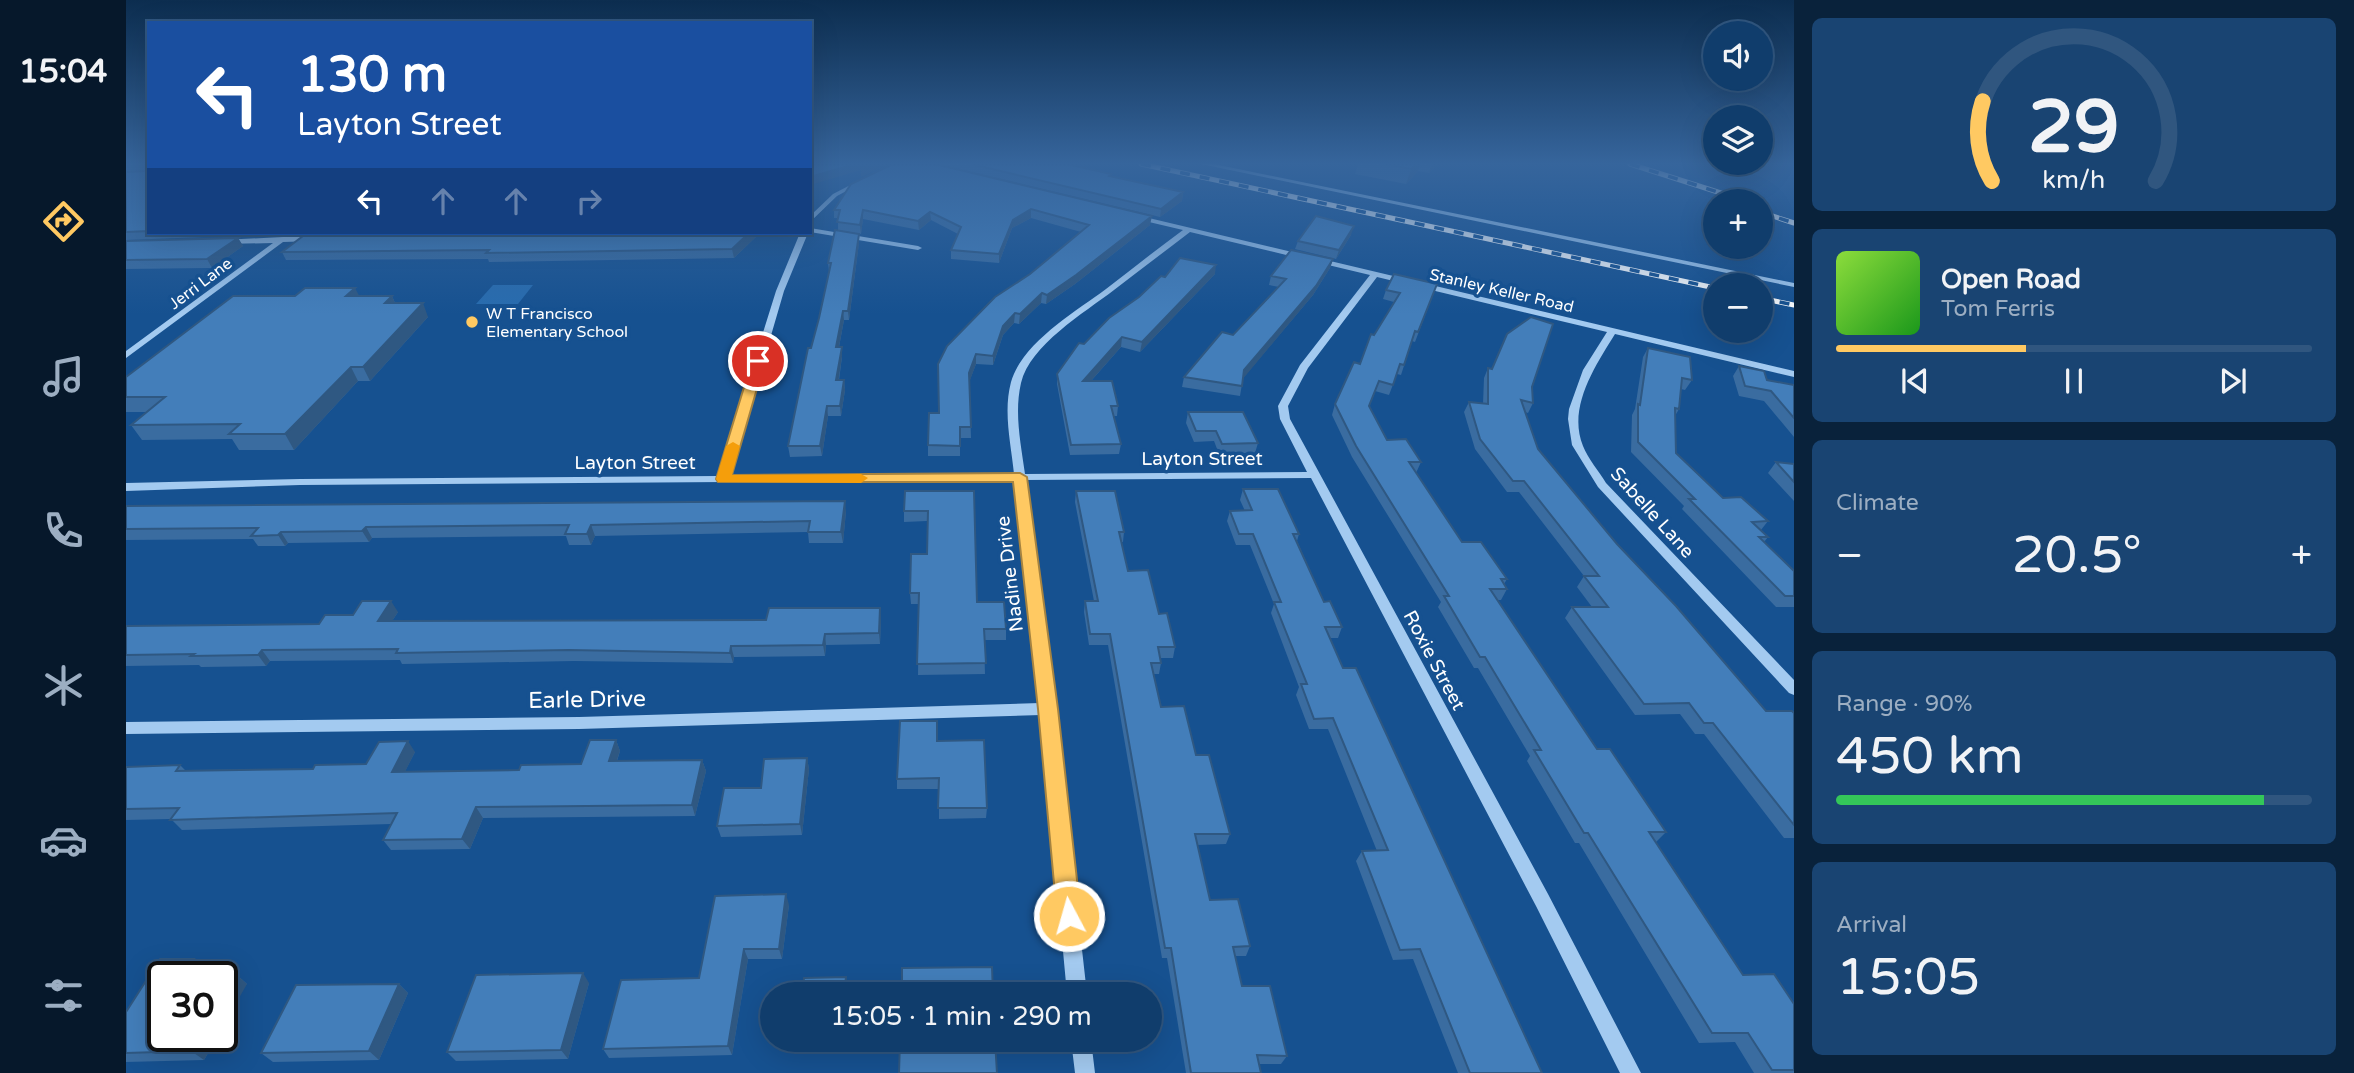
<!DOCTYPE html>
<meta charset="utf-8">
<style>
:root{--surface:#103d6c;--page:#194472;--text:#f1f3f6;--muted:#9caec2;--line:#30567f;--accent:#ffc962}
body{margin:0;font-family:"Varela Round",sans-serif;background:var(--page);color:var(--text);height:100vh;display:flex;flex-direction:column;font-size:26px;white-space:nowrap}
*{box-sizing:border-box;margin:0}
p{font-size:23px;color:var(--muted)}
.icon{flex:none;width:38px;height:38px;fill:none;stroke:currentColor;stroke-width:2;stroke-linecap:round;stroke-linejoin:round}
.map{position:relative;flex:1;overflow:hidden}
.sheet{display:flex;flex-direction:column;gap:18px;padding:18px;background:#09223b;width:560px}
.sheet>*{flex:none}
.banner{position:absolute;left:21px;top:21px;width:665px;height:214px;border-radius:0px;box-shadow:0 7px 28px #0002,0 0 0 2px var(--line);background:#1a4fa0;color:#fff;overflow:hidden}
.buttons{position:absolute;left:1577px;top:21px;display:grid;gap:14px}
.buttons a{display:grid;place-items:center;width:70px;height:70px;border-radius:50%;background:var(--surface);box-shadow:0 7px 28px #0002,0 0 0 2px var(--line);font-size:35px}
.speed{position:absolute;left:21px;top:961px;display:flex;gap:14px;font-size:35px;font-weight:700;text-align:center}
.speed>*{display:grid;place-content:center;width:91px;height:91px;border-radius:50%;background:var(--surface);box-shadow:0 7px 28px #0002,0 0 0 2px var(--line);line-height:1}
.speed .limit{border:4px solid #111;border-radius:10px;background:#fff;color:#111}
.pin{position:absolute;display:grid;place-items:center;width:60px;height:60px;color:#fff;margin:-30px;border:4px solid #fff;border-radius:50%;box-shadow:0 2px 7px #0007}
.me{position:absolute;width:77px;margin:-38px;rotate:354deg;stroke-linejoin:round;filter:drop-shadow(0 0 5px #0008)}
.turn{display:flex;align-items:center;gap:24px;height:147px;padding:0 35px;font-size:32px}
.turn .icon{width:91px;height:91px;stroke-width:2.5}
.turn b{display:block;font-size:49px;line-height:60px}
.lanes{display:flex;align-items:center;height:66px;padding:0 35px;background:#0003;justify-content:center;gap:35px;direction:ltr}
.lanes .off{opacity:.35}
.big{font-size:52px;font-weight:600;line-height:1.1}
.sheet .tile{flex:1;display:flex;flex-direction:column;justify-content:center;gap:10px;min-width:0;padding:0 24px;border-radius:10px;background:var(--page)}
.sheet .dial{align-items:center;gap:0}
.dial svg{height:182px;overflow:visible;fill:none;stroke:var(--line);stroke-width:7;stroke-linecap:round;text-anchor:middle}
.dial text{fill:var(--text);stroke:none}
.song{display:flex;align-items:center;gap:21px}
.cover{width:84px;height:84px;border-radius:10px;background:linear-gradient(135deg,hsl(90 70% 55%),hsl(120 70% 35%))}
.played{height:7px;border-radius:4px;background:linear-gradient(90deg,var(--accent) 40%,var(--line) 40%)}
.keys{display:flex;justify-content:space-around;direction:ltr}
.heat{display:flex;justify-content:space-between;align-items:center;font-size:38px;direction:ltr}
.charge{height:10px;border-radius:5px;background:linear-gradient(90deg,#34c759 90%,var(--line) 0)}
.trip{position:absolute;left:634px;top:982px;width:402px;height:70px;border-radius:35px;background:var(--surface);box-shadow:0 7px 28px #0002,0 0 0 2px var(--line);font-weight:600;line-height:70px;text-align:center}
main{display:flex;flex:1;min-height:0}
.tabs{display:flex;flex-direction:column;width:126px;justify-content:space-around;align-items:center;background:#06182b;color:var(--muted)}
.tabs .icon{width:49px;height:49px}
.tabs .current{color:var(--accent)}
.tabs b{font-size:32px;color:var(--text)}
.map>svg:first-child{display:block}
</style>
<main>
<nav class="tabs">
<b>15:04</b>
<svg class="icon current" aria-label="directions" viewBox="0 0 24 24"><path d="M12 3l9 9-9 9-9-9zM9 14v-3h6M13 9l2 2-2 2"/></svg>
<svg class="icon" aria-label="music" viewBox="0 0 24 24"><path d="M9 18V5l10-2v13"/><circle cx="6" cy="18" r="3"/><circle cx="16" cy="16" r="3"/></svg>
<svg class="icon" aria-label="phone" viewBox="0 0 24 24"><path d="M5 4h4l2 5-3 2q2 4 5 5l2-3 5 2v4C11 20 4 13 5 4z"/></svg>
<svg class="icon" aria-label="climate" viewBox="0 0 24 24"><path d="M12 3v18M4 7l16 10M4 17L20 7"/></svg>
<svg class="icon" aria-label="car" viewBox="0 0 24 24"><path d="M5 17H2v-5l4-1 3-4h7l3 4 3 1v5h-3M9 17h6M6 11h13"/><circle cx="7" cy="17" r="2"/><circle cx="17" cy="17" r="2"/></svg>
<svg class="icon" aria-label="filters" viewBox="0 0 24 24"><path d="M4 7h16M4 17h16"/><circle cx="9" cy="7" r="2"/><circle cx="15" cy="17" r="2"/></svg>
</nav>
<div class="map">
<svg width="1668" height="1073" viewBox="0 0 1668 1073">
<rect width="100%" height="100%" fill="#165190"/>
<!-- green -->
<path fill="#286caf" d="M367 285H407L392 304H350Z"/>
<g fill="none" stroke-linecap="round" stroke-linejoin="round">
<!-- minor -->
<path fill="#a3caf0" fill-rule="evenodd" d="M1075 164H1088L1668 283V287Z
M734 180 739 181 711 196 684 222V216L707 194Z
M1006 214 1668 371V377L1489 334C1470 365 1441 407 1457 446 1462 459 1473 471 1480 483L1668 680V695L1663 693 1472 487 1446 445 1442 419 1443 409 1457 370 1481 332 1251 277 1182 368 1162 406 1164 419 1422 894 1515 1073H1494L1410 906 1185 478 900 480 929 709 961 994H941L915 715 453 729 0 734V722L453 717 914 703 889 480 174 485 0 491V483L174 479 592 476 650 291 674 233H682L658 291 604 476 888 474C885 444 877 412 885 382 896 343 949 312 980 289 1006 269 1031 249 1057 230L1006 218ZM1064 232 1244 275 1174 365 1152 406 1154 419 1181 472 899 474C895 444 888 413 895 383 904 345 958 313 988 290 1013 271 1039 251 1064 232Z
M684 228 792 246 796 248 792 250 684 232Z
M157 237H189L193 239 189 241 157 242 0 358V351L147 243 98 244H95V240Z
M945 1040H965L969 1073H949Z"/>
<!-- rail casing -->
<g stroke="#fff" stroke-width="5">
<path id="rail" d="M1015 164 1589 288
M1504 164 1620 201
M1634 212 1668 223
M1634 298 1668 305"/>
</g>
<!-- rail -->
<use href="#rail" stroke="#165190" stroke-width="3.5" stroke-dasharray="10" stroke-linecap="butt"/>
</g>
<!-- wall -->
<path fill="#3a6ca0" d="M0 164H23V233H136L133 235 0 240V172L20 171H0Z
M767 164 1024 225 949 284 920 304 915 303 893 324 888 323 877 335 867 365 850 364 843 382 845 438H834V456H802V445L813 413 812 364 904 274 955 232 905 218 886 228 873 263 825 259V250L832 234 805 220 793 230 737 219 735 234 712 230V218H708V210Z
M812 164H941L985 177 1057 192 1056 201 1034 217Z
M1232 164H1311L1303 173 1292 171 1280 184 1229 174Z
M194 233H239L195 234Z
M634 233 608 258 363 262 362 259 160 260 156 252Z
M733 234V243L723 320H718L713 347H716V357L713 380H718L719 390 715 416H702L696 456 664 457 662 446 685 348 693 318 703 271 702 263Z
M1225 235 1210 259 1169 249 1172 241Z
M112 238 117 246 86 268 0 269V241Z
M1207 259 1204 268 1187 295 1117 378 1114 396 1056 387 1058 377 1107 335 1153 287 1143 285 1145 276Z
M1089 274 1014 352 995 347 965 381 992 406 991 416H988L995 444 993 454 944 455 931 384V374L958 344 1039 277Z
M1311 284 1289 342 1286 341 1275 375 1271 374 1263 395 1249 391 1243 406 1261 440 1295 462 1290 473 1336 542 1381 579 1378 584 1381 589 1375 600H1371L1471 749 1540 832 1530 842 1617 975 1668 1004V1073H1628L1609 1042 1573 1043 1453 843H1449L1401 761 1404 756 1352 668H1348L1312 607 1315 602 1226 457 1206 415 1209 404 1234 364 1248 335 1268 302 1257 299 1260 290Z
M233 296H266L269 303 302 317 244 381H232L168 450H113L106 439 16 440 5 425 20 412H0V377Z
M1522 348 1566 380 1559 390 1555 389 1553 409 1549 416 1550 453 1597 498 1642 521 1635 530 1642 537 1638 542 1668 571V607H1650L1556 509 1558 506 1505 452 1506 415 1509 409 1517 357Z
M1613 366 1641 380 1668 385V437L1638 401 1613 396 1607 376Z
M1362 368 1406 387 1407 403 1402 413 1399 412 1412 449 1491 544 1640 711 1668 713V838H1658L1578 734H1569L1554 714 1509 715 1439 618 1446 607H1466L1451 587 1458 576 1393 492H1381L1349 449 1338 412 1343 402 1357 404 1358 378Z
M1062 412 1132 443 1129 453 1093 454 1088 441 1068 442 1060 423Z
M1650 462 1668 464V501L1642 473Z
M1117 489 1173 534 1171 541 1198 602 1216 627 1212 638H1204L1217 668 1416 1073H1332L1287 959 1267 960 1230 861 1236 851H1251L1202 729H1183L1170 695 1173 687 1145 613 1148 604 1124 545H1110L1101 521 1104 511H1119L1114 500Z
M848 491 851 602 880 629V640H858L859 674 792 675 793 604H785L784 593 801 554V521L778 522V511Z
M950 491 998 532 997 542H995L1002 571 1033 614 1049 647 1047 658H1034L1035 663 1033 674H1028L1035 707 1070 755 1104 834 1100 844 1071 845 1084 900 1124 946 1120 956H1109L1116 986 1161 1056 1155 1064H1133L1135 1073H1060L1041 958H1036L982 645H963L958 612 959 601H968L949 502Z
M0 506 720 511 717 543H683L682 532 469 536 465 545H443L440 536 246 538 243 542 162 543 159 546H132L127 539 0 540Z
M272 612 266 621 755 619 754 644 700 645 699 656 608 657 607 663 448 661 276 664 274 660 144 661 140 666 75 667 73 665 0 666V626L193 624 227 615Z
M490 740 494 751 491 761 576 760 580 771 569 816 357 818 344 849 265 850 257 840 265 824 56 830 45 819 0 820V767L54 765 59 770 187 769 240 764 289 752 279 771 393 770 455 764Z
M811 741 861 808 860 818 813 819V789H771V779Z
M681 758 683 769 676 835 595 837 591 826Z
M663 905 656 959H622L606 1055 483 1058 477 1049 573 978Z
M80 969 77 975 110 974 121 984 37 1036H92L78 1060 0 1062V1012Z
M463 983 442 1059 330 1061 321 1052Z
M273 984 282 993 253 1060 147 1062 135 1053Z"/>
<!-- shaded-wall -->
<path fill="#2f5882" d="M729 164H763L735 177V170L684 185V177Z
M1290 164H1294L1292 171 1280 184 1285 169Z
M1306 164H1311L1303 173Z
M1057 192 1056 201 1034 217 1035 209Z
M905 209V218L886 228 873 263V254L887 220Z
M737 210V219L735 234 734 225Z
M804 212 805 220 793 230 792 221Z
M1026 216 1024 225 949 284 920 304 921 295Z
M1228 226 1225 235 1210 259 1213 250Z
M623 233H634L608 258 606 249Z
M733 234V243L723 320 722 311Z
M112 238 117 246 86 268 81 259Z
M1207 259 1204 268 1187 295 1116 380 1118 370Z
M1090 265 1089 274 1014 352 1016 342Z
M229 288 236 301 220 296Z
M916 293 915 303 893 324 894 314Z
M266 296 272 310 259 303Z
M297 303 302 317 244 381 237 367Z
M717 311 718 320 711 357 710 347Z
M889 313 888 323 877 335 867 365V356L877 326Z
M996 337 995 347 956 391 957 381Z
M716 347V357L711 390 710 380Z
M850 354V364L843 383V373Z
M225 367 232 381 168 450 159 434Z
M718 380 719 390 715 416 714 406Z
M701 406 702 416 696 456 694 446Z
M719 501 720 511 717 543 715 532Z
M465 525 469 536 465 545 461 534Z
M240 527 246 538 243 542 236 531Z
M155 532 162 543 159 546 152 535Z
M265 601 272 612 259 632 252 621Z
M754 608 755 619 754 644 753 633Z
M699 634 700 645 699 656 697 645Z
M605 646 608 657 607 663 604 653Z
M136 650 144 661 140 666 132 655Z
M490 740 494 751 487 772 483 761Z
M282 741 289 752 274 782 266 772Z
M681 758 683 769 676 835 674 824Z
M576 760 580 771 569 816 566 805Z
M350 807 357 818 344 849 336 839Z
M660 894 663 905 656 959 653 949Z
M618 949 622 959 606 1055 602 1046Z
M68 959 80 969 76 976 58 975Z
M457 973 463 983 442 1059 435 1050Z
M110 974 121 984 96 1028V997Z
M720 977 722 986 721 994H718Z
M273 984 282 993 253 1060 243 1051Z
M74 1036H92L78 1060 65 1051Z"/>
<!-- building -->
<path fill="#437eba" stroke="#2f5882" stroke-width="2" d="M19 164H23V231L0 232V172L20 171Z
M684 164H729L684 177Z
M739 164H746L735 169Z
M767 164H809L1026 216 950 275 921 295 916 293 894 314 889 313 877 326 867 356 850 354 843 373 845 427H834V446L802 445 803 413H813L812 364 821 346 869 297 904 274 963 225 905 209 887 220 873 254 825 250 835 227 804 212 792 221 737 210 734 225 711 222 714 210H708L725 184Z
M845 164H941L985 174 983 176 1057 192 1035 209Z
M1260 164H1290L1285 169Z
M1190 216 1228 226 1213 250 1172 241Z
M709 230 733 234 722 311H717L710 347H716L710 380H718L714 406H701L694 446H662L682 348H685L693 318 705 263H702Z
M310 233H623L606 249 360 253 363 250 156 252 177 236Z
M112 238 81 259 0 260V241Z
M1165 250 1207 259 1190 286 1118 370 1116 386 1058 377 1096 332 1107 335 1160 279 1145 276Z
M1054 258 1090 265 1016 342 996 337 957 381H986L992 406H985L995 444 945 445 931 374 953 343 958 344 983 318 1013 297 1035 276 1039 277Z
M1268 274 1311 284 1292 332 1289 331 1278 365 1274 364 1267 385 1253 381 1243 406 1261 440 1280 439 1295 462H1283L1336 542H1355L1381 579H1375L1381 589H1364L1471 749H1484L1540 832H1523L1617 975 1648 974 1668 1004V1070H1646L1622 1033H1586L1462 833H1458L1408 750H1415L1359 657H1354L1318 596H1323L1230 446 1209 404 1228 362 1234 364 1245 334 1248 335 1274 293 1260 290Z
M179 288H229L220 296H266L259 303H297L237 367H225L159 434H103L114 424 5 425 39 397H0V377L107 296H169Z
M1405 317 1427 324 1406 387 1407 403 1395 400 1412 449 1491 544 1550 606 1640 711H1666L1668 713V825L1587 723H1578L1563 703 1518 704 1446 607H1482L1458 576H1473L1398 481H1387L1354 439 1343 402 1362 404V368L1366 369 1381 334Z
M1522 348 1564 357 1566 380 1556 378 1553 409 1549 408 1550 453 1597 498 1615 497 1642 521 1626 522 1642 537H1633L1668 571V596H1659L1563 499H1569L1512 442V404L1514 405Z
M1613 366 1638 371 1641 380 1668 385V418L1645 391 1619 386Z
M1062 412H1117L1132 443 1096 444 1090 431H1070Z
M1650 462 1668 464V482Z
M1117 489H1152L1173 534H1167L1198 602 1204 601 1216 627H1199L1217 668H1230L1416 1073H1344L1294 949 1274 950 1236 851 1262 850 1207 718 1188 719 1175 684H1181L1148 602H1155L1127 534H1113L1104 511 1126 510Z
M779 491H848L851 602H878L880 629H858L860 663 791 664 793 593H784L785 554H801L802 511H778Z
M950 491H989L998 532H993L1002 571 1022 570 1033 614 1041 613 1049 647H1032L1035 663H1025L1035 707 1058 706 1070 755H1083L1104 834H1069L1084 900 1112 899 1124 946 1107 947 1116 986H1144L1161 1056 1131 1055 1135 1073H1065L1045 948H1039L984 634H964L959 601H972Z
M719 501 715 532H682L684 521 465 525 461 534H439L443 525 240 527 236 531 155 532 152 535 125 536 132 528 0 529V506Z
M236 601H265L252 621 640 620 643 608H754L753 633 699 634 697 645 605 646 604 653 443 650 270 653 272 649 136 650 132 655 65 656 68 654 0 655V626L193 624 199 615H227Z
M774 721H811V741L858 740 861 808H812L813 778 771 779Z
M464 740H490L483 761 576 760 566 805 350 807 336 839 257 840 271 813 44 820 53 808 0 809V767L54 765 50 771 187 769 189 765 240 764 253 742 282 741 266 772 393 770 395 765 455 764Z
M681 758 674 824 591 826 598 788H635L638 759Z
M660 894 653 949H618L602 1046 477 1049 495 980 573 978 589 896Z
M34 959H68L58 975 110 974 96 997V976H37V1036H74L65 1051 0 1053V1012Z
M866 967 867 994H776V968Z
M457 973 435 1050 321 1052 350 975Z
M720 977 718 994H676L678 978Z
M273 984 243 1051 135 1053 170 985Z
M774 1040H869L871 1073H773Z"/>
<!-- sky -->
<linearGradient id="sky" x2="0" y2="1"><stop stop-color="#0c2d4f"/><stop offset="0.52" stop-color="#36659c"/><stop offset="1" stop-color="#36659c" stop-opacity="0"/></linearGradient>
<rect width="1668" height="314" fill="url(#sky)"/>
<!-- route -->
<path fill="#ffc962" stroke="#a68340" stroke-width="2" d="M632 358 639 361 606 475 894 473 901 477 932 709 955 916 951 924 943 928 935 924 931 916 912 709 887 482H592L590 479 626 361Z"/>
<!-- slow -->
<path fill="#f59e0b" d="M607 442 614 446 606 475 735 474 742 478 735 483 592 482 590 479 600 446Z"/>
<!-- markers -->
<circle fill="#ffc962" stroke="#165190" stroke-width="2.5" cx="346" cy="322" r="7"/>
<g text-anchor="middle" stroke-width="7" stroke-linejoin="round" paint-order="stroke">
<!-- far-street labels -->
<g font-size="16" fill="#fff" stroke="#165190">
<text transform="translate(74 283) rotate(-37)" y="6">Jerri Lane</text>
<text transform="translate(1376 290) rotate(13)" y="6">Stanley Keller Road</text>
</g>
<!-- far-poi labels -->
<g font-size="16" fill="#fff" stroke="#165190" text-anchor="start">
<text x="360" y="319">W T Francisco<tspan x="360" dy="18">Elementary School</tspan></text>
</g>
<!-- street labels -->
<g font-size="19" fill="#fff" stroke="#165190">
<text x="1076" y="465">Layton Street</text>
<text x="509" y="469">Layton Street</text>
<text transform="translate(1527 512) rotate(48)" y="7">Sabelle Lane</text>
<text transform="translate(883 574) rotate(-97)" y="7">Nadine Drive</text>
<text transform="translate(1309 660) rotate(62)" y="7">Roxie Street</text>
</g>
<!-- near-street labels -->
<g font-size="23" fill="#fff" stroke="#165190">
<text transform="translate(461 699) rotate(-1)" y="8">Earle Drive</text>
</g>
</g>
</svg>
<div class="buttons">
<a><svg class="icon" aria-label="sound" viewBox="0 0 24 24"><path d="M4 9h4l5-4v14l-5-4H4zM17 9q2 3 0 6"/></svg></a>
<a><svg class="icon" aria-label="layers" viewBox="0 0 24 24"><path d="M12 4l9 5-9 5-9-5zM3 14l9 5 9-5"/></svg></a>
<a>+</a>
<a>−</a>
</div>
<div class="speed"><div class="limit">30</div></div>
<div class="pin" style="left:632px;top:361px;background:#d93025"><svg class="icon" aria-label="arrive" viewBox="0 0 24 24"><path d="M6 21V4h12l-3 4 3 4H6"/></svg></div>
<svg class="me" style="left:943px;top:916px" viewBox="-20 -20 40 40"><circle r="17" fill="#ffc962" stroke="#fff" stroke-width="3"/><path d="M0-11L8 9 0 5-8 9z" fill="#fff"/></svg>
<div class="trip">15:05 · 1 min · 290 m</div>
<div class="banner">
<div class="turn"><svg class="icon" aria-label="left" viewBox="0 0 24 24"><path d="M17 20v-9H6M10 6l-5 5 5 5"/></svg><div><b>130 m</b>Layton Street</div></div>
<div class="lanes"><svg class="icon" aria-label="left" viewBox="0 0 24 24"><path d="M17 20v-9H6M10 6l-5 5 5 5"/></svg><svg class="icon off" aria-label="ahead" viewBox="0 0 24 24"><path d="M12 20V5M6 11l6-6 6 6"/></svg><svg class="icon off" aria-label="ahead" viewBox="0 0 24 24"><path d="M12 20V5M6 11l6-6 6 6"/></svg><svg class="icon off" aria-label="right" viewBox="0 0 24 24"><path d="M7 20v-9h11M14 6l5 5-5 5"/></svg></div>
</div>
</div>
<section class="sheet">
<div class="tile dial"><svg viewBox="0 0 100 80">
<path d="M14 69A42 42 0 1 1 86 69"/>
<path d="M14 69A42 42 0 0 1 10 34" stroke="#ffc962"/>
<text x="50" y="56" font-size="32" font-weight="700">29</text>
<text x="50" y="72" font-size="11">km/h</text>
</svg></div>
<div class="tile">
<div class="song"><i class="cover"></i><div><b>Open Road</b><p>Tom Ferris</p></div></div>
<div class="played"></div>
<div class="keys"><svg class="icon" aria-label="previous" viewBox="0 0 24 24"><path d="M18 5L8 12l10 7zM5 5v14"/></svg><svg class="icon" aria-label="pause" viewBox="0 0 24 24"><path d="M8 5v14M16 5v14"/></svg><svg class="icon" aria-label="next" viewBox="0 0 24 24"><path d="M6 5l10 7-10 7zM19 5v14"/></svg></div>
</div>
<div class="tile"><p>Climate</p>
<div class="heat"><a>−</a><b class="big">20.5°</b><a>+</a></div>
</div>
<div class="tile"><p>Range · 90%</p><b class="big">450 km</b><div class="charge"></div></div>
<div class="tile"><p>Arrival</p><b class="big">15:05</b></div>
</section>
</main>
